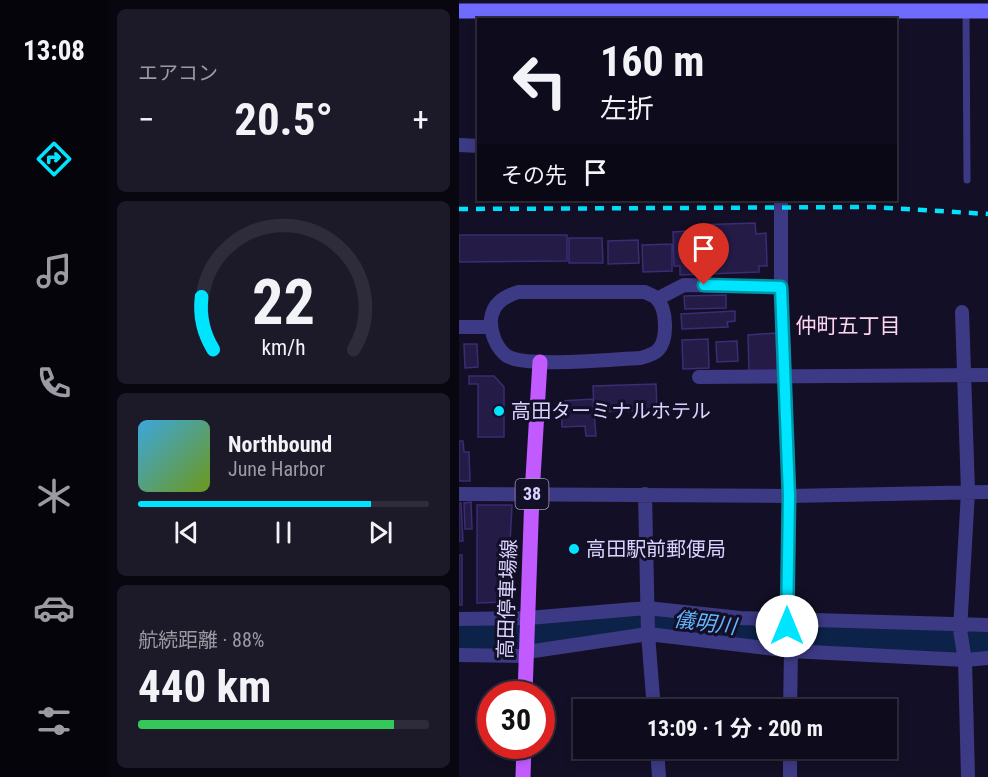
<!DOCTYPE html>
<html lang="ja">
<meta charset="utf-8">
<style>
:root{--surface:#0e0b1c;--page:#1c1929;--text:#f1f3f6;--muted:#9b9ba3;--line:#2e2b3b;--accent:#00e5ff}
body{margin:0;font-family:"Roboto Condensed","Noto Sans JP",sans-serif;background:var(--page);color:var(--text);height:100vh;display:flex;flex-direction:column;font-size:22px;white-space:nowrap}
*{box-sizing:border-box;margin:0}
p{font-size:20px;color:var(--muted)}
.icon{flex:none;width:33px;height:33px;fill:none;stroke:currentColor;stroke-width:2;stroke-linecap:round;stroke-linejoin:round}
.map{position:relative;flex:1;overflow:hidden}
.panel{display:flex;flex-direction:column;gap:9px;padding:9px;background:#08060f;width:351px}
.panel>*{flex:none}
.top-card{position:absolute;left:18px;top:18px;width:420px;height:183px;border-radius:0px;box-shadow:0 3px 9px #0003,0 0 0 2px var(--line);background:#0e0b1c;color:var(--text);overflow:hidden}
.speed{position:absolute;left:18px;top:681px;display:flex;gap:12px;font-size:30px;font-weight:700;text-align:center}
.speed>*{display:grid;place-content:center;width:78px;height:78px;border-radius:50%;background:var(--surface);box-shadow:0 3px 9px #0003,0 0 0 2px var(--line);line-height:1}
.speed .limit{border:9px solid #d22;background:#fff;color:#111}
.pin{position:absolute;display:grid;place-items:center;width:51px;height:51px;color:#fff;margin:-62px -26px;border-radius:50% 50% 50% 0;rotate:-45deg;box-shadow:0 0 6px #0007}
.pin .icon{rotate:45deg}
.me{position:absolute;width:66px;margin:-33px;rotate:0deg;stroke-linejoin:round;filter:drop-shadow(0 0 4px #0008)}
.turn{display:flex;align-items:center;gap:21px;height:126px;padding:0 24px;font-size:27px}
.turn .icon{width:78px;height:78px;stroke-width:2.5}
.turn b{display:block;font-size:42px;line-height:51px}
.then{display:flex;align-items:center;height:57px;padding:0 24px;background:#0003;gap:12px;font-size:22px}
.big{font-size:45px;font-weight:700;line-height:1.1}
.panel .tile{flex:1;display:flex;flex-direction:column;justify-content:center;gap:9px;min-width:0;padding:0 21px;border-radius:9px;background:var(--page)}
.panel .dial{align-items:center;gap:0}
.dial svg{height:156px;overflow:visible;fill:none;stroke:var(--line);stroke-width:7;stroke-linecap:round;text-anchor:middle}
.dial text{fill:var(--text);stroke:none}
.song{display:flex;align-items:center;gap:18px}
.cover{width:72px;height:72px;border-radius:9px;background:linear-gradient(135deg,hsl(200 70% 55%),hsl(80 70% 35%))}
.played{height:6px;border-radius:3px;background:linear-gradient(90deg,var(--accent) 80%,var(--line) 80%)}
.keys{display:flex;justify-content:space-around;direction:ltr}
.heat{display:flex;justify-content:space-between;align-items:center;font-size:33px;direction:ltr}
.charge{height:9px;border-radius:4px;background:linear-gradient(90deg,#34c759 88%,var(--line) 0)}
.trip{position:absolute;left:114px;top:699px;width:324px;height:60px;border-radius:0px;background:var(--surface);box-shadow:0 3px 9px #0003,0 0 0 2px var(--line);font-weight:700;line-height:60px;text-align:center}
main{display:flex;flex:1;min-height:0}
.tab-bar{display:flex;flex-direction:column;width:108px;justify-content:space-around;align-items:center;background:#06040b;color:var(--muted)}
.tab-bar .icon{width:42px;height:42px}
.tab-bar .selected{color:var(--accent)}
.tab-bar b{font-size:27px;color:var(--text)}
.map>svg:first-child{display:block}
</style>
<main>
<nav class="tab-bar">
<b>13:08</b>
<svg class="icon selected" aria-label="directions" viewBox="0 0 24 24"><path d="M12 3l9 9-9 9-9-9zM9 14v-3h6M13 9l2 2-2 2"/></svg>
<svg class="icon" aria-label="music" viewBox="0 0 24 24"><path d="M9 18V5l10-2v13"/><circle cx="6" cy="18" r="3"/><circle cx="16" cy="16" r="3"/></svg>
<svg class="icon" aria-label="phone" viewBox="0 0 24 24"><path d="M5 4h4l2 5-3 2q2 4 5 5l2-3 5 2v4C11 20 4 13 5 4z"/></svg>
<svg class="icon" aria-label="climate" viewBox="0 0 24 24"><path d="M12 3v18M4 7l16 10M4 17L20 7"/></svg>
<svg class="icon" aria-label="car" viewBox="0 0 24 24"><path d="M5 17H2v-5l4-1 3-4h7l3 4 3 1v5h-3M9 17h6M6 11h13"/><circle cx="7" cy="17" r="2"/><circle cx="17" cy="17" r="2"/></svg>
<svg class="icon" aria-label="filters" viewBox="0 0 24 24"><path d="M4 7h16M4 17h16"/><circle cx="9" cy="7" r="2"/><circle cx="15" cy="17" r="2"/></svg>
</nav>
<section class="panel">
<div class="tile"><p>エアコン</p>
<div class="heat"><a>−</a><b class="big">20.5°</b><a>+</a></div>
</div>
<div class="tile dial"><svg viewBox="0 0 100 80">
<path d="M14 69A42 42 0 1 1 86 69"/>
<path d="M14 69A42 42 0 0 1 8 42" stroke="#00e5ff"/>
<text x="50" y="56" font-size="32" font-weight="700">22</text>
<text x="50" y="72" font-size="11">km/h</text>
</svg></div>
<div class="tile">
<div class="song"><i class="cover"></i><div><b>Northbound</b><p>June Harbor</p></div></div>
<div class="played"></div>
<div class="keys"><svg class="icon" aria-label="previous" viewBox="0 0 24 24"><path d="M18 5L8 12l10 7zM5 5v14"/></svg><svg class="icon" aria-label="pause" viewBox="0 0 24 24"><path d="M8 5v14M16 5v14"/></svg><svg class="icon" aria-label="next" viewBox="0 0 24 24"><path d="M6 5l10 7-10 7zM19 5v14"/></svg></div>
</div>
<div class="tile"><p>航続距離 · 88%</p><b class="big">440 km</b><div class="charge"></div></div>
</section>
<div class="map">
<svg width="529" height="777" viewBox="0 0 529 777">
<rect width="100%" height="100%" fill="#130f26"/>
<g fill="none" stroke-linecap="round" stroke-linejoin="round">
<!-- river -->
<path stroke="#0c2248" stroke-width="26" d="M0 636 77 635 203 618 351 636 475 638 529 645"/>
</g>
<!-- building -->
<path fill="#241b47" stroke="#3b2d73" stroke-width="1.5" d="M296 223 297 234 307 233 308 266H300V272L221 275V266H215L214 232 228 231 237 225Z
M0 235H108V261L0 262Z
M110 238H143L144 263H110Z
M179 240 180 263 149 264V241Z
M213 244V271L184 272 183 245Z
M267 295V308L226 309 225 296Z
M276 311V321L268 322 269 327 223 329 222 314Z
M317 333 318 370 290 372 289 335Z
M249 339 250 368 224 369 223 340Z
M278 341 279 361 258 362 257 342Z
M5 344H18L19 367 6 368Z
M10 376H35L45 387V437H19V384H10Z
M197 384 198 410 135 412 134 386Z
M134 399 137 436H127L126 426 103 427 102 401Z
M0 441H4L5 452H10L11 481H0Z
M12 502 13 529H6L5 503Z
M0 503H2L4 541H0Z
M18 505H53L48 602 18 603Z
M0 555H3V605H0Z"/>
<g fill="none" stroke-linecap="round" stroke-linejoin="round">
<!-- lane -->
<path stroke="#3d3a85" stroke-width="7" d="M507 12 508 180"/>
<!-- street -->
<path stroke="#3d3a85" stroke-width="14" d="M0 145 20 146
M322 200V287L330 496 328 626 332 651 331 710
M59 292H186C189 294 196 296 198 299 208 309 209 340 199 350 194 355 188 356 181 358 155 359 68 368 48 356 37 348 31 332 32 319 34 303 45 297 59 292Z
M198 299 225 285 322 287
M503 312 509 492 501 630 506 660 509 777
M0 327H32
M240 377 529 375
M0 494 330 496 529 492
M186 494 189 634 195 710
M0 619 69 618 188 608 281 618 529 625
M68 652 189 634 332 651 506 660 529 658
M0 655 68 656
M198 748 200 777
M331 777V748"/>
<!-- secondary -->
<path stroke="#6f6bff" stroke-width="15" d="M0 11H529"/>
<!-- primary -->
<path stroke="#c25bff" stroke-width="15" d="M66 694 73 494 81 362
M64 777 65 746"/>
<!-- rail -->
<path stroke="#00e5ff" stroke-width="4.5" stroke-dasharray="9 8" stroke-linecap="butt" d="M0 209 412 207 529 214"/>
</g>
<g fill="none" stroke-linecap="round" stroke-linejoin="round">
<!-- route casing -->
<g stroke="#0095a6" stroke-width="15">
<path id="route" d="M245 285 322 287 330 496 328 626"/>
</g>
<!-- route -->
<use href="#route" stroke="#00e5ff" stroke-width="10"/>
</g>
<!-- markers -->
<g fill="#00e5ff" stroke="#130f26" stroke-width="2">
<circle cx="40" cy="411" r="6"/>
<circle cx="115" cy="549" r="6"/>
</g>
<g text-anchor="middle" stroke-width="6" stroke-linejoin="round" paint-order="stroke">
<!-- shield labels -->
<rect fill="#130f26" stroke="#9e99be" stroke-width="1.5" x="56.5" y="479" width="33" height="30" rx="4.5"/>
<g font-size="18" font-weight="bold" fill="#d9d4ff">
<text x="73" y="500">38</text>
</g>
<!-- poi labels -->
<g font-size="20" fill="#d9d4ff" stroke="#130f26" text-anchor="start">
<text x="52" y="418">高田ターミナルホテル</text>
<text x="127" y="556">高田駅前郵便局</text>
</g>
<!-- street labels -->
<g font-size="20" fill="#d9d4ff" stroke="#130f26">
<text transform="translate(48 599) rotate(-88)" y="7">高田停車場線</text>
</g>
<!-- neighbourhood labels -->
<g font-size="21" fill="#ffd6f0" stroke="#130f26">
<text x="389" y="333">仲町五丁目</text>
</g>
<!-- water labels -->
<g font-size="21" font-style="italic" fill="#62b6ff" stroke="#130f26">
<text transform="translate(246 623) rotate(7)" y="7">儀明川</text>
</g>
</g>
</svg>
<div class="speed"><div class="limit">30</div></div>
<div class="pin" style="left:245px;top:285px;background:#d93025"><svg class="icon" aria-label="arrive" viewBox="0 0 24 24"><path d="M6 21V4h12l-3 4 3 4H6"/></svg></div>
<svg class="me" style="left:328px;top:626px" viewBox="-20 -20 40 40"><circle r="19" fill="#fff"/><path d="M0-13L10 11 0 6-10 11z" fill="#00e5ff"/></svg>
<div class="trip">13:09 · 1 分 · 200 m</div>
<div class="top-card">
<div class="turn"><svg class="icon" aria-label="left" viewBox="0 0 24 24"><path d="M17 20v-9H6M10 6l-5 5 5 5"/></svg><div><b>160 m</b>左折</div></div>
<div class="then">その先<svg class="icon" aria-label="arrive" viewBox="0 0 24 24"><path d="M6 21V4h12l-3 4 3 4H6"/></svg></div>
</div>
</div>
</main>
